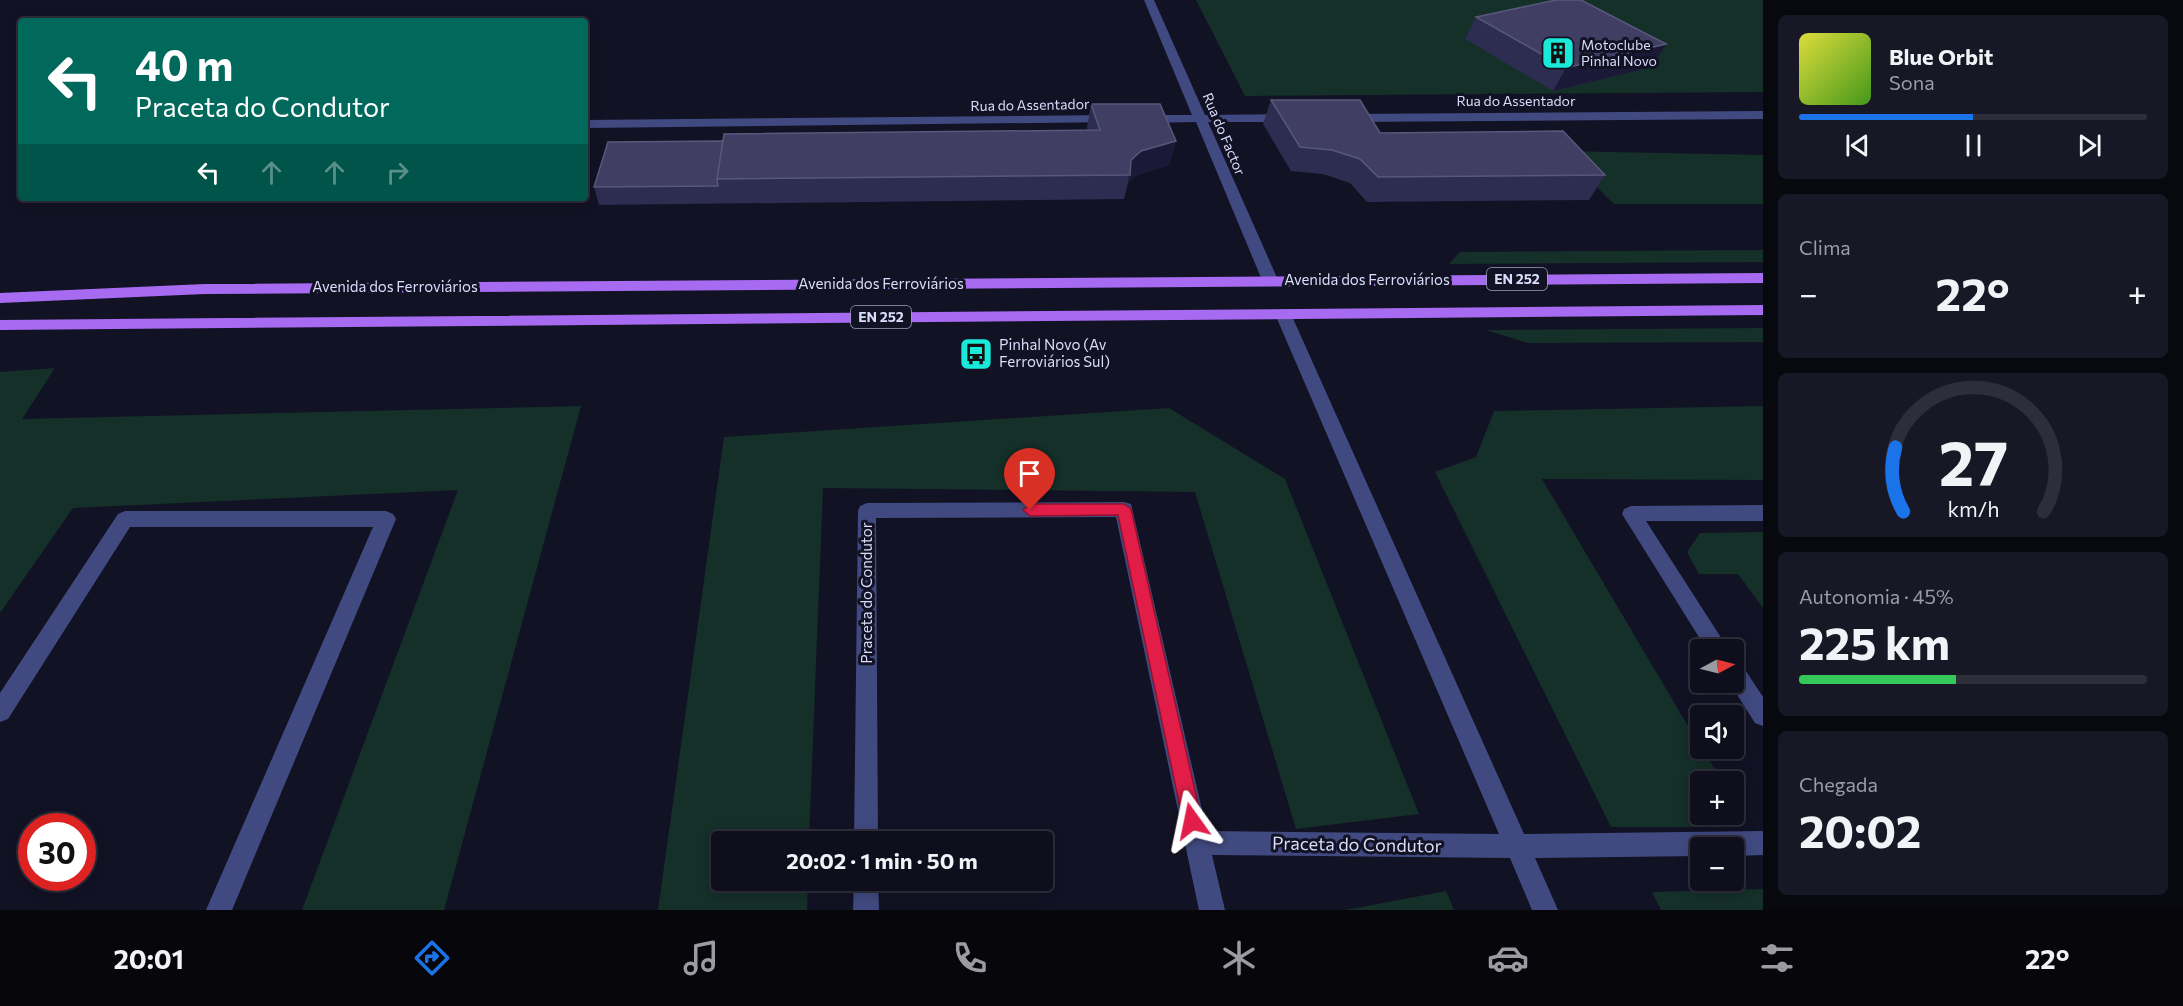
<!DOCTYPE html>
<html lang="pt">
<meta charset="utf-8">
<style>
:root{--surface:#0e0e1c;--page:#171725;--text:#f1f3f6;--muted:#9b9ca3;--line:#2e2e3b;--accent:#1a73e8}
body{margin:0;font-family:Commissioner,sans-serif;background:var(--page);color:var(--text);height:100vh;display:flex;flex-direction:column;font-size:22px;white-space:nowrap}
*{box-sizing:border-box;margin:0}
p{font-size:20px;color:var(--muted)}
.icon{flex:none;width:33px;height:33px;fill:none;stroke:currentColor;stroke-width:2;stroke-linecap:round;stroke-linejoin:round}
.map{position:relative;flex:1;overflow:hidden}
.drawer{display:flex;flex-direction:column;gap:15px;padding:15px;background:#08080f;width:420px}
.drawer>*{flex:none}
.top-card{position:absolute;left:18px;top:18px;width:570px;height:183px;border-radius:6px;box-shadow:0 3px 15px #0003,0 0 0 2px var(--line);background:#00695c;color:#fff;overflow:hidden}
.needle{width:39px;rotate:83deg}
.controls{position:absolute;left:1690px;top:639px;display:grid;gap:12px}
.controls a{display:grid;place-items:center;width:54px;height:54px;border-radius:6px;background:var(--surface);box-shadow:0 3px 15px #0003,0 0 0 2px var(--line);font-size:30px}
.speed{position:absolute;left:18px;top:813px;display:flex;gap:12px;font-size:30px;font-weight:700;text-align:center}
.speed>*{display:grid;place-content:center;width:78px;height:78px;border-radius:50%;background:var(--surface);box-shadow:0 3px 15px #0003,0 0 0 2px var(--line);line-height:1}
.speed .limit{border:9px solid #d22;background:#fff;color:#111}
.pin{position:absolute;display:grid;place-items:center;width:51px;height:51px;color:#fff;margin:-62px -26px;border-radius:50% 50% 50% 0;rotate:-45deg;box-shadow:0 0 6px #0007}
.pin .icon{rotate:45deg}
.me{position:absolute;width:66px;margin:-33px;rotate:348deg;stroke-linejoin:round;filter:drop-shadow(0 0 4px #0008)}
.turn{display:flex;align-items:center;gap:21px;height:126px;padding:0 18px;font-size:27px}
.turn .icon{width:78px;height:78px;stroke-width:2.5}
.turn b{display:block;font-size:42px;line-height:51px}
.lanes{display:flex;align-items:center;height:57px;padding:0 18px;background:#0003;justify-content:center;gap:30px;direction:ltr}
.lanes .off{opacity:.35}
.big{font-size:45px;font-weight:700;line-height:1.1}
.drawer .widget{flex:1;display:flex;flex-direction:column;justify-content:center;gap:9px;min-width:0;padding:0 21px;border-radius:9px;background:var(--page)}
.drawer .dial{align-items:center;gap:0}
.dial svg{height:156px;overflow:visible;fill:none;stroke:var(--line);stroke-width:7;stroke-linecap:round;text-anchor:middle}
.dial text{fill:var(--text);stroke:none}
.song{display:flex;align-items:center;gap:18px}
.cover{width:72px;height:72px;border-radius:9px;background:linear-gradient(135deg,hsl(60 70% 55%),hsl(100 70% 35%))}
.played{height:6px;border-radius:3px;background:linear-gradient(90deg,var(--accent) 50%,var(--line) 50%)}
.keys{display:flex;justify-content:space-around;direction:ltr}
.heat{display:flex;justify-content:space-between;align-items:center;font-size:33px;direction:ltr}
.charge{height:9px;border-radius:4px;background:linear-gradient(90deg,#34c759 45%,var(--line) 0)}
.trip{position:absolute;left:711px;top:831px;width:342px;height:60px;border-radius:6px;background:var(--surface);box-shadow:0 3px 15px #0003,0 0 0 2px var(--line);font-weight:700;line-height:60px;text-align:center}
.dock{display:flex;height:96px;justify-content:space-around;align-items:center;background:#06060b;color:var(--muted)}
.dock .icon{width:42px;height:42px}
.dock .selected{color:var(--accent)}
.dock b{font-size:27px;color:var(--text)}
main{display:flex;flex:1;min-height:0}
.map>svg:first-child{display:block}
</style>
<main>
<div class="map">
<svg width="1763" height="910" viewBox="0 0 1763 910">
<rect width="100%" height="100%" fill="#121225"/>
<!-- green -->
<path fill="#152f29" d="M1196 0H1763V92L1245 96Z
M1561 151 1763 155V204H1614Z
M1763 250V262L1449 264 1460 252Z
M1763 328V342L1528 343 1486 330Z
M55 368 22 419 581 406 444 910H302L458 490 73 508 0 613V372Z
M1763 406V480L1542 479 1701 748 1723 781 1701 782V814H1734V800L1741 811 1718 827H1611L1435 472 1476 457 1494 411Z
M1169 408 1285 479 1419 814 1296 829 1195 492 823 488 809 841 722 842V880L808 881 807 910H658L724 437Z
M1763 532V608L1738 574H1699L1687 552 1700 533Z
M1763 889V910H1661L1652 892Z
M1446 891 1454 910H1346Z"/>
<g fill="none" stroke-linecap="round" stroke-linejoin="round">
<!-- minor -->
<path fill="#414a80" fill-rule="evenodd" d="M1144 0H1154L1205 115 1290 114 1296 118 1290 122H1208L1278 280 1275 283H1265L1262 280 1196 122 1144 123 1138 119 1144 115H1192Z
M1763 111V119L1348 122 1342 118 1348 114Z
M1113 115 1119 119 1117 122 585 128V120Z
M1283 309 1291 314 1524 834 1763 831V855L1734 856V848H1701V856L1535 858 1558 910H1532L1510 858 1212 855 1225 910H1199L1116 517 876 518 878 842H854L858 511 860 506 867 503 1124 502 1131 504 1207 831 1499 834 1275 314Z
M1763 505V521H1646L1729 650H1707L1622 514 1624 509 1631 506Z
M125 511H386L393 514 396 519 232 910H206L373 527H130L8 719 0 722V693L118 514Z
M1734 662 1742 665 1763 697V726L1755 723 1729 682H1734Z
M854 880H878L879 910H853Z"/>
<!-- major -->
<path fill="#a76bf1" fill-rule="evenodd" d="M1763 273V283L205 294 0 303V293L205 284Z
M1763 305V315L0 330V320Z"/>
</g>
<!-- wall -->
<path fill="#2d2c51" d="M1476 17 1652 67 1553 91 1465 39Z
M1271 100 1380 133 1605 175 1589 200 1367 202 1350 183 1323 174 1291 171 1263 124Z
M1091 104 1176 141 1169 165 1135 176 1128 183 1124 199 599 205 594 187 723 141 1088 131 1087 128Z"/>
<!-- shaded-wall -->
<path fill="#1a1a38" d="M1666 44 1652 67 1553 91 1566 68Z
M1176 141 1169 165 1135 176 1128 183 1131 160 1141 151Z"/>
<!-- building -->
<path fill="#403f63" stroke="#58587b" stroke-width="1.5" d="M1556 0H1581L1666 44 1566 68 1476 17Z
M1271 100H1360L1380 133 1563 131 1605 175 1378 177 1360 159 1332 150 1300 147Z
M1091 104H1160L1176 141 1141 151 1131 160 1130 175 717 179 724 134 1100 130Z
M723 141 717 179 718 186 594 187 608 142Z"/>
<!-- route -->
<path fill="#e11d48" stroke="#92132f" stroke-width="1.5" d="M1030 504H1124L1131 509 1202 821 1199 827 1192 830 1186 827 1183 821 1118 515 1030 516 1023 510Z"/>
<!-- icons -->
<defs>
<g id="building-square" transform="scale(1.725)"><rect x="-9" y="-9" width="18" height="18" rx="4" fill="#18e9d9" stroke="#121225"/><path d="M-4-6H4V6H1V3H-1V6H-4ZM-2.5-4.3h1.7v1.8h-1.7ZM.8-4.3h1.7v1.8H.8ZM-2.5-1h1.7V.8h-1.7ZM.8-1h1.7V.8H.8Z" fill="#111"/></g>
<g id="bus-square" transform="scale(1.725)"><rect x="-9" y="-9" width="18" height="18" rx="4" fill="#18e9d9" stroke="#121225"/><path d="M-5-6H5V4H4V6H2V4H-2V6H-4V4H-5ZM-3.5-4V0h7V-4ZM-3.5 1.2v1.5H-2V1.2ZM2 1.2v1.5H3.5V1.2Z" fill="#111"/></g>
</defs>
<g fill-rule="evenodd">
<use href="#building-square" x="1558" y="53"/>
<use href="#bus-square" x="976" y="354"/>
</g>
<g text-anchor="middle" stroke-width="6" stroke-linejoin="round" paint-order="stroke">
<!-- far-poi labels -->
<g font-size="14" fill="#dadcfb" stroke="#121225" text-anchor="start">
<text x="1581" y="50">Motoclube<tspan x="1581" dy="16">Pinhal Novo</tspan></text>
</g>
<!-- far-street labels -->
<g font-size="14" fill="#dadcfb" stroke="#121225">
<text x="1516" y="106">Rua do Assentador</text>
<text transform="translate(1030 105) rotate(-1)" y="5">Rua do Assentador</text>
<text transform="translate(1224 134) rotate(67)" y="5">Rua do Factor</text>
</g>
<!-- shield labels -->
<g fill="#121225" stroke="#9e9fbb" stroke-width="1.5">
<rect x="1487" y="268" width="60" height="22" rx="4.5"/>
<rect x="851" y="306" width="60" height="22" rx="4.5"/>
</g>
<g font-size="14" font-weight="bold" fill="#dadcfb">
<text x="1517" y="284">EN 252</text>
<text x="881" y="322">EN 252</text>
</g>
<!-- street labels -->
<g font-size="15" fill="#dadcfb" stroke="#121225">
<text x="1367" y="285">Avenida dos Ferroviários</text>
<text x="881" y="289">Avenida dos Ferroviários</text>
<text x="395" y="292">Avenida dos Ferroviários</text>
<text transform="translate(867 593) rotate(-90)" y="5">Praceta do Condutor</text>
</g>
<!-- poi labels -->
<g font-size="15" fill="#dadcfb" stroke="#121225" text-anchor="start">
<text x="999" y="350">Pinhal Novo (Av<tspan x="999" dy="17">Ferroviários Sul)</tspan></text>
</g>
<!-- near-street labels -->
<g font-size="18" fill="#dadcfb" stroke="#121225">
<text transform="translate(1357 845) rotate(1)" y="6">Praceta do Condutor</text>
</g>
</g>
</svg>
<div class="controls">
<a><svg class="needle" viewBox="-14 -14 28 28"><path d="M0-13l5 13h-10z" fill="#e53935"/><path d="M0 13l5-13h-10z" fill="#9b9ca3"/></svg></a>
<a><svg class="icon" aria-label="sound" viewBox="0 0 24 24"><path d="M4 9h4l5-4v14l-5-4H4zM17 9q2 3 0 6"/></svg></a>
<a>+</a>
<a>−</a>
</div>
<div class="speed"><div class="limit">30</div></div>
<div class="pin" style="left:1030px;top:510px;background:#d93025"><svg class="icon" aria-label="arrive" viewBox="0 0 24 24"><path d="M6 21V4h12l-3 4 3 4H6"/></svg></div>
<svg class="me" style="left:1192px;top:821px" viewBox="-20 -20 40 40"><path d="M0-17L14 15 0 8-14 15z" fill="#e11d48" stroke="#fff" stroke-width="4"/></svg>
<div class="trip">20:02 · 1 min · 50 m</div>
<div class="top-card">
<div class="turn"><svg class="icon" aria-label="left" viewBox="0 0 24 24"><path d="M17 20v-9H6M10 6l-5 5 5 5"/></svg><div><b>40 m</b>Praceta do Condutor</div></div>
<div class="lanes"><svg class="icon" aria-label="left" viewBox="0 0 24 24"><path d="M17 20v-9H6M10 6l-5 5 5 5"/></svg><svg class="icon off" aria-label="ahead" viewBox="0 0 24 24"><path d="M12 20V5M6 11l6-6 6 6"/></svg><svg class="icon off" aria-label="ahead" viewBox="0 0 24 24"><path d="M12 20V5M6 11l6-6 6 6"/></svg><svg class="icon off" aria-label="right" viewBox="0 0 24 24"><path d="M7 20v-9h11M14 6l5 5-5 5"/></svg></div>
</div>
</div>
<section class="drawer">
<div class="widget">
<div class="song"><i class="cover"></i><div><b>Blue Orbit</b><p>Sona</p></div></div>
<div class="played"></div>
<div class="keys"><svg class="icon" aria-label="previous" viewBox="0 0 24 24"><path d="M18 5L8 12l10 7zM5 5v14"/></svg><svg class="icon" aria-label="pause" viewBox="0 0 24 24"><path d="M8 5v14M16 5v14"/></svg><svg class="icon" aria-label="next" viewBox="0 0 24 24"><path d="M6 5l10 7-10 7zM19 5v14"/></svg></div>
</div>
<div class="widget"><p>Clima</p>
<div class="heat"><a>−</a><b class="big">22°</b><a>+</a></div>
</div>
<div class="widget dial"><svg viewBox="0 0 100 80">
<path d="M14 69A42 42 0 1 1 86 69"/>
<path d="M14 69A42 42 0 0 1 10 36" stroke="#1a73e8"/>
<text x="50" y="56" font-size="32" font-weight="700">27</text>
<text x="50" y="72" font-size="11">km/h</text>
</svg></div>
<div class="widget"><p>Autonomia · 45%</p><b class="big">225 km</b><div class="charge"></div></div>
<div class="widget"><p>Chegada</p><b class="big">20:02</b></div>
</section>
</main>
<nav class="dock">
<b>20:01</b>
<svg class="icon selected" aria-label="directions" viewBox="0 0 24 24"><path d="M12 3l9 9-9 9-9-9zM9 14v-3h6M13 9l2 2-2 2"/></svg>
<svg class="icon" aria-label="music" viewBox="0 0 24 24"><path d="M9 18V5l10-2v13"/><circle cx="6" cy="18" r="3"/><circle cx="16" cy="16" r="3"/></svg>
<svg class="icon" aria-label="phone" viewBox="0 0 24 24"><path d="M5 4h4l2 5-3 2q2 4 5 5l2-3 5 2v4C11 20 4 13 5 4z"/></svg>
<svg class="icon" aria-label="climate" viewBox="0 0 24 24"><path d="M12 3v18M4 7l16 10M4 17L20 7"/></svg>
<svg class="icon" aria-label="car" viewBox="0 0 24 24"><path d="M5 17H2v-5l4-1 3-4h7l3 4 3 1v5h-3M9 17h6M6 11h13"/><circle cx="7" cy="17" r="2"/><circle cx="17" cy="17" r="2"/></svg>
<svg class="icon" aria-label="filters" viewBox="0 0 24 24"><path d="M4 7h16M4 17h16"/><circle cx="9" cy="7" r="2"/><circle cx="15" cy="17" r="2"/></svg>
<b>22°</b>
</nav>
